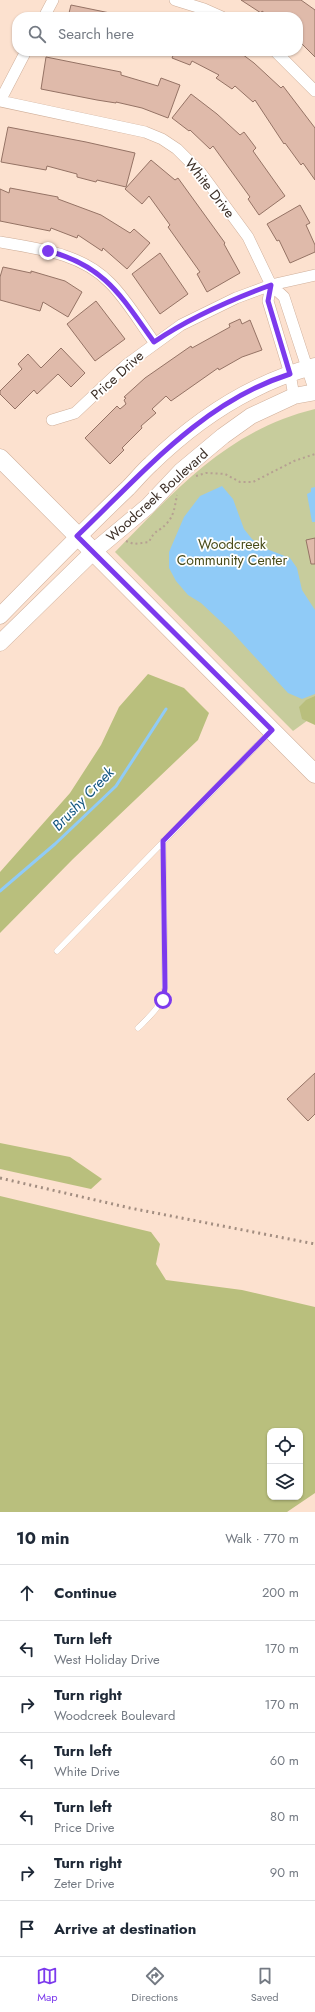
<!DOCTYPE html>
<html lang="en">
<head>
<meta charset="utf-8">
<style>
	:root { --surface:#fff; --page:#f2f2f3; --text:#1f2937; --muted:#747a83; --line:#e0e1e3; --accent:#7c3aed }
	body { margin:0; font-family:Jost,sans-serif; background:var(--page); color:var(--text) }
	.controls { position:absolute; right:12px; bottom:12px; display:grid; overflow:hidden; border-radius:8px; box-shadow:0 1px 3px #0004 }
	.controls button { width:36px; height:36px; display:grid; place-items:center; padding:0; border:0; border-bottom:1px solid var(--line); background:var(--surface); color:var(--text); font:20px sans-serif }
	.stop { position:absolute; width:12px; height:12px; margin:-9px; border:3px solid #7c3aed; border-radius:50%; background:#fff }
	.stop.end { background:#7c3aed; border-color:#fff; box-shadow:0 1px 4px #0008 }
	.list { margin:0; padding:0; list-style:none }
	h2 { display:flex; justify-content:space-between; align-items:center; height:52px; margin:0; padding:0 16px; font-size:17px }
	h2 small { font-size:13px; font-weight:400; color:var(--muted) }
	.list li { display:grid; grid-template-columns:26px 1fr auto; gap:12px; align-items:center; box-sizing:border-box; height:56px; padding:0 16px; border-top:1px solid var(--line) }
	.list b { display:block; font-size:15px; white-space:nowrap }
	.list p { margin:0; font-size:13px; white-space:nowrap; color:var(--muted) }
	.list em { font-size:13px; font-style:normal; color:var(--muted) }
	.icon { flex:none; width:22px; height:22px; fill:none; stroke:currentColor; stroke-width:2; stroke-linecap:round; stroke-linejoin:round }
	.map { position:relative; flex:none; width:315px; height:1512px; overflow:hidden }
	.search { position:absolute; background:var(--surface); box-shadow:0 1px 3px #0004; left:12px; right:12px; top:12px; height:44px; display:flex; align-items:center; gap:10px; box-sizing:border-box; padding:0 14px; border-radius:16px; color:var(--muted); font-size:15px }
	.sheet { height:444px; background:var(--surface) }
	nav { display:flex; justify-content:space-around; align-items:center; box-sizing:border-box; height:56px; border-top:1px solid var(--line); background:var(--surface); font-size:11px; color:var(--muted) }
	nav a { display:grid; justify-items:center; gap:2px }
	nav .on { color:var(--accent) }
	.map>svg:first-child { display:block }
	.green { fill:#c7cc9c }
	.forest { fill:#b9bf7d; fill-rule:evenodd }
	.water { fill:#90cbf7 }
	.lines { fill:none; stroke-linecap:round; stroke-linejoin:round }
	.stream { stroke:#90cbf7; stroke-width:3 }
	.building { fill:#dfbaaa; stroke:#957365 }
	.lane-casing { stroke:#cfaf9a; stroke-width:6 }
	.street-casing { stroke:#cfaf9a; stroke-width:12 }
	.secondary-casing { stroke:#cfaf9a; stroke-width:17 }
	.primary-casing { stroke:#cfaf9a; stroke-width:19 }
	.path { stroke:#b6a092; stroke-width:2; stroke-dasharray:2 3; stroke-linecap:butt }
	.lane { stroke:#fff; stroke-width:5.5 }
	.street { stroke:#fff; stroke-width:11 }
	.secondary { stroke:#fff; stroke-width:16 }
	.primary { stroke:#fff; stroke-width:18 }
	.rail { stroke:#a28d80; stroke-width:3; stroke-dasharray:2 4; stroke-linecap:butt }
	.route { stroke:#7c3aed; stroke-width:5 }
	.labels { text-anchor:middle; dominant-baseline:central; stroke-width:3.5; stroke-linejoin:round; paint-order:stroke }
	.street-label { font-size:14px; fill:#3c2f27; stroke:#fff }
	.park-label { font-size:14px; fill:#494c1a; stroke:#fff }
	.water-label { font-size:15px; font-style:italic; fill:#145781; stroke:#fff }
</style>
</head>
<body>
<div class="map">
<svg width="315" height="1512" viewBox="0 0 315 1512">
	<rect width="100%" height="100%" fill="#fce1cf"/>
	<path class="green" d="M315,409V715L293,731L115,552C176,490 226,431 315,409Z"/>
	<path class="forest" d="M148,674L184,688L209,713L198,740L73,859L0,933V872L70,793L101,745L119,707Z
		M315,696V725L302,719L299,707L306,700Z
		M0,1143L70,1157L102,1179L91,1189L0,1169Z
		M0,1196L151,1232L160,1244L156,1264L166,1280L242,1290L315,1307V1493L287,1512H0ZM270,1431H300V1497H270Z"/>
	<path class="water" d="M222,486L233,499L244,529L252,539L264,548L290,558L297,568L302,590L315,610V694L302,699L288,693L232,632L201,603L188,595L176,581L169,568V552L184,517L200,496Z
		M315,487V522H312L307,494L311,492V488Z"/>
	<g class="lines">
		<path class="stream" d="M0,891L55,844L116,786L166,709"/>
	</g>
	<path class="building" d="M241,0H301L315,10V57L298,40V17H270L262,11L261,13Z
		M71,5L110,13V17H68Z
		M175,51H238L254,63L281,88L283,86L315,128V180L303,163L301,165L285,143L284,144L255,100L253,102L235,86L232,89L216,78L219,75L192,61L190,65L172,58Z
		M46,57L121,72V75L158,86L161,78L180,85L168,118L142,108L116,102V103L97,100L41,89Z
		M191,94L217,114L240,135L244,132L256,148L253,151L285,196L259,215L248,199L250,197L213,146L210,149L190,130L189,131L172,118Z
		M8,127L86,142L135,153L126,187L97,180L96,182L77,177V174L47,166L46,170L1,162Z
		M151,160L175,180L178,178L225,243L224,244L240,273L207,292L197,274L200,272L168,227L170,225L149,196L142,204L125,189Z
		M10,188L58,197V199L101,215L130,233L134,229L150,243L127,269L103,248L102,251L78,235L77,238L51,228L50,231L0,221V189L9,193Z
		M300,205L310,223L306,225L315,245V252L290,263L279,240L277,241L267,224Z
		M160,253L188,294L160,314L132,274Z
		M3,267L31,273V271L65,281L82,292L68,317L43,302L40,311L0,300V277Z
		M96,301L125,339L95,361L67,324Z
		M240,319L242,324L250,320L262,350L242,357L219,370L218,368L171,401L166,396L152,409L156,413L141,426L142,428L122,448L124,450L110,464L85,438L117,406L120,409L126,404L124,400L126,398L124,397L145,378L191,346L192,348L230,327L229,324Z
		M61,348L85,373L71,387L58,374L37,394L34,390L15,409L0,394V391L22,369L18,364L28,354L41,368Z
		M315,538V564H311L306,540Z
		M315,1073V1114L308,1121L287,1099Z"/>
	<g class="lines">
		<defs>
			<path id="lane" d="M57,951L270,732
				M138,1028C151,1015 162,1006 165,988L163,841"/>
			<path id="street" d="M175,0L204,9L222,17
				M44,17L53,0
				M275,51L315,91
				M0,101L145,132L162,139L177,149L201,173L248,237L271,285L284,297L315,392
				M0,101L26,51
				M0,242C39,249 81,253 110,283C127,300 140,323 154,342
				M271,285L268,301L290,374L294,396
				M52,420L75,413L126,365L181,325L236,298L271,285L315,275"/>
			<path id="secondary" d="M0,616C42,573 84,530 128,488C136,480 143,471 151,464C198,418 252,383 315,366
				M0,643L93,552L148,506L181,471L223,436L251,416L294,396L315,392"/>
			<path id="primary" d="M0,458L315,774"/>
		</defs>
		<use href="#lane" class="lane-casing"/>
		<use href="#street" class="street-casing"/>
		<use href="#secondary" class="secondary-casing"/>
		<use href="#primary" class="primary-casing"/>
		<path class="path" d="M196,476L206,473L225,474L240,482H253L294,461L315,454
			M126,541L134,544L149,542C155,529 158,533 166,524C174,517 175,505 177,495"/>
		<use href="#lane" class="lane"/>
		<use href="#street" class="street"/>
		<use href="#secondary" class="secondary"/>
		<use href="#primary" class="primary"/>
		<path class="rail" d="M0,1178L130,1208L315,1244"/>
	</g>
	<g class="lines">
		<path class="route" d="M48,251C106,266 122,298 154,342C191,317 230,300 271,285L268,301L290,374C202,402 142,474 77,536L272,730L163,841L165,988L163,1000"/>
	</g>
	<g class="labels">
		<g class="street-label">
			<text transform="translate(210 188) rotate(52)">White Drive</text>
			<text transform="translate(117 375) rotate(-42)">Price Drive</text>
			<text transform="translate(157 495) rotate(-42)">Woodcreek Boulevard</text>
		</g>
		<g class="park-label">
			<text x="232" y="544">Woodcreek<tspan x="232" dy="16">Community Center</tspan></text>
		</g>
		<g class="water-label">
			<text transform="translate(83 799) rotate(-46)">Brushy Creek</text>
		</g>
	</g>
</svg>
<div class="controls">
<button><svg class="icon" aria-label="locate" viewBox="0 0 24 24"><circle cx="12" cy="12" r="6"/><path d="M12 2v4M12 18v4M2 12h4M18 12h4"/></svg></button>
<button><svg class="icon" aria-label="layers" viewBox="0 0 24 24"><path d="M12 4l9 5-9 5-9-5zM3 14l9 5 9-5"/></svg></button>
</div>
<div class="stop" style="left:163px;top:1000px"></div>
<div class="stop end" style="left:48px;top:251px"></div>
<div class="search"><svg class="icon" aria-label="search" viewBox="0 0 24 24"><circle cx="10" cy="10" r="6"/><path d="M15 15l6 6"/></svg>Search here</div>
</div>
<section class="sheet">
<h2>10 min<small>Walk · 770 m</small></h2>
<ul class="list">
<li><svg class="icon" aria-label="ahead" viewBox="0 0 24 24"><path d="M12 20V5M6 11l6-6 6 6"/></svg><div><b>Continue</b></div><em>200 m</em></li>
<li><svg class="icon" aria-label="left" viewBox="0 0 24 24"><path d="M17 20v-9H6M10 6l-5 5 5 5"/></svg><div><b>Turn left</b><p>West Holiday Drive</p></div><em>170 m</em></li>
<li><svg class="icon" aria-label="right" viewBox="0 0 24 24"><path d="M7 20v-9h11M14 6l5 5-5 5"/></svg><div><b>Turn right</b><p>Woodcreek Boulevard</p></div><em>170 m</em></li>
<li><svg class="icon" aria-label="left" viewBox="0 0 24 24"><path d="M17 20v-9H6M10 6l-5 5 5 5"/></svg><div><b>Turn left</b><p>White Drive</p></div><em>60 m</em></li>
<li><svg class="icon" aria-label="left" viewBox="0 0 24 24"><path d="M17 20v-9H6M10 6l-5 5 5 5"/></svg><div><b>Turn left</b><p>Price Drive</p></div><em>80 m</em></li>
<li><svg class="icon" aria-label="right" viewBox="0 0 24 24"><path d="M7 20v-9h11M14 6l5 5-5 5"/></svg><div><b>Turn right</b><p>Zeter Drive</p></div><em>90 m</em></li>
<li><svg class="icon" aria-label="arrive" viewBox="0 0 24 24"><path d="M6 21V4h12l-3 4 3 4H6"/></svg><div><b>Arrive at destination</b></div></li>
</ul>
</section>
<nav>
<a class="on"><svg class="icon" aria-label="map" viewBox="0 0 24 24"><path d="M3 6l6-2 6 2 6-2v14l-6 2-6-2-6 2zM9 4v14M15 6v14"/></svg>Map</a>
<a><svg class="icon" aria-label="directions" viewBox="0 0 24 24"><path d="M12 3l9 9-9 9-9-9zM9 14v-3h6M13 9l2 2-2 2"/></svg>Directions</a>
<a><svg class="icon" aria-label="saved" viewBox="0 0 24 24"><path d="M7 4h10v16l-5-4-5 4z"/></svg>Saved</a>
</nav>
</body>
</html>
